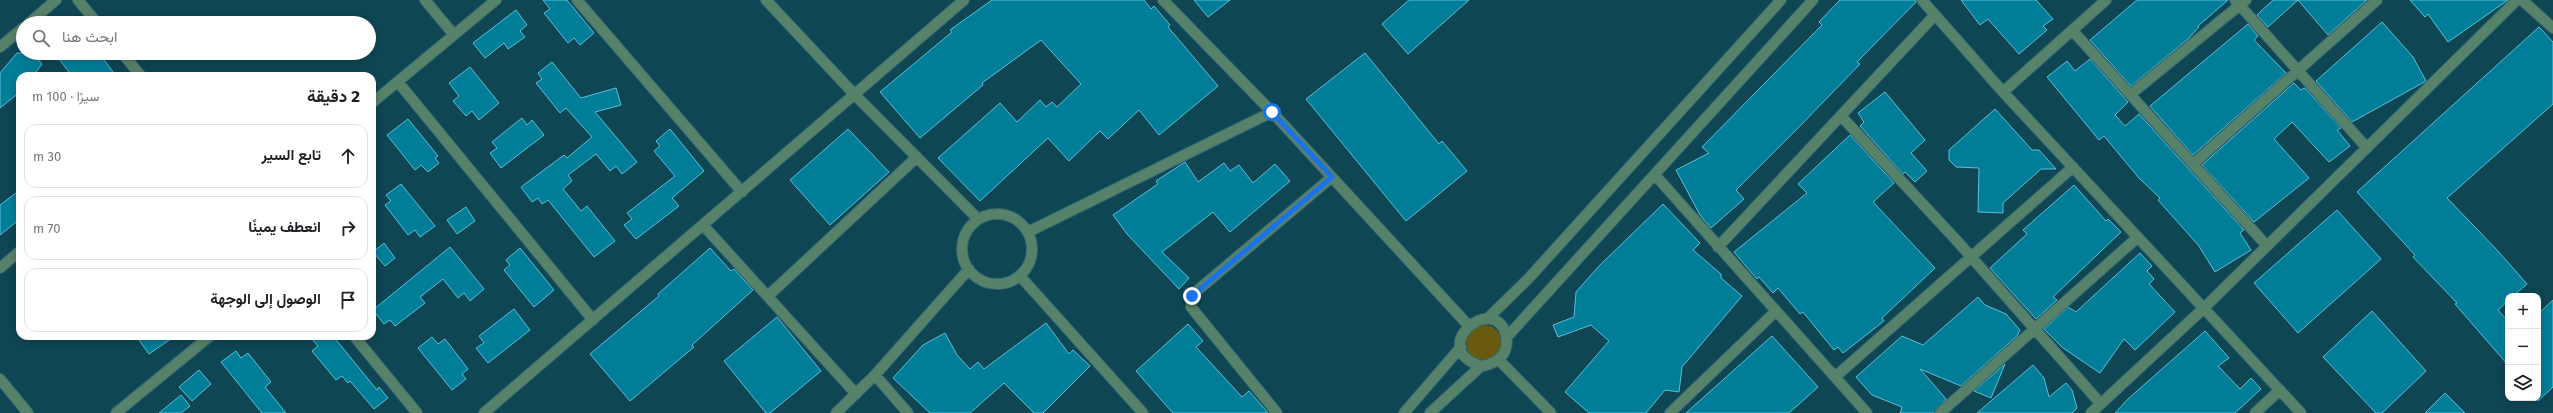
<!DOCTYPE html>
<html lang="ar">
<head>
<meta charset="utf-8">
<style>
	:root { --surface:#fff; --page:#f6f6f6; --text:#202124; --muted:#757577; --line:#e0e0e0 }
	body { margin:0; font-family:"Fira Sans",Vazirmatn,sans-serif; background:var(--page); color:var(--text); direction:rtl }
	.controls { position:absolute; right:12px; bottom:12px; display:grid; overflow:hidden; border-radius:8px; box-shadow:0 2px 10px #0003 }
	.controls button { width:36px; height:36px; display:grid; place-items:center; padding:0; border:0; border-bottom:1px solid var(--line); background:var(--surface); color:var(--text); font:20px sans-serif }
	.stop { position:absolute; width:12px; height:12px; margin:-9px; border:3px solid #1a73e8; border-radius:50%; background:#fff }
	.stop.end { background:#1a73e8; border-color:#fff; box-shadow:0 1px 4px #0008 }
	.list { margin:0; padding:0; list-style:none }
	h2 { display:flex; justify-content:space-between; align-items:center; height:52px; margin:0; padding:0 16px; font-size:17px }
	h2 small { font-size:13px; font-weight:400; color:var(--muted) }
	.list li { display:grid; grid-template-columns:26px 1fr auto; gap:12px; align-items:center; box-sizing:border-box; height:64px; margin:0 8px 8px; padding:0 8px; border:1px solid var(--line); border-radius:12px }
	.list b { display:block; font-size:15px; white-space:nowrap }
	.list em { font-size:13px; font-style:normal; color:var(--muted) }
	.icon { flex:none; width:22px; height:22px; fill:none; stroke:currentColor; stroke-width:2; stroke-linecap:round; stroke-linejoin:round }
	.map { position:relative; flex:none; width:2553px; height:413px; overflow:hidden; direction:ltr }
	.search { position:absolute; background:var(--surface); box-shadow:0 2px 10px #0003; left:16px; top:16px; width:360px; height:44px; display:flex; align-items:center; gap:10px; box-sizing:border-box; padding:0 14px; border-radius:22px; color:var(--muted); font-size:15px }
	.panel { position:absolute; background:var(--surface); box-shadow:0 2px 10px #0003; left:16px; top:72px; width:360px; height:268px; border-radius:12px; direction:rtl }
	.map>svg:first-child { display:block }
	.green { fill:#685b10 }
	.building { fill:#007e98; stroke:#5dbeda }
	.lines { fill:none; stroke-linecap:round; stroke-linejoin:round }
	.minor-casing { stroke:#336572; stroke-width:12 }
	.minor { stroke:#57826a; stroke-width:10 }
	.route { stroke:#1a73e8; stroke-width:5 }
</style>
</head>
<body>
<div class="map">
<svg width="2553" height="413" viewBox="0 0 2553 413">
	<rect width="100%" height="100%" fill="#0f4654"/>
	<path class="green" d="M1466 343a18 18 0 1 1 36 0a18 18 0 1 1-36 0Z"/>
	<path class="building" d="M543,0H567L594,33L580,45L574,38L568,43L544,13L550,9Z
		M992,0H1144L1151,9L1154,6L1170,25L1168,27L1218,86L1159,135L1139,110L1108,139L1100,131L1069,161L1048,138L980,201L938,158L1000,103L1017,122L1040,100L1046,107L1052,102L1057,107L1081,84L1041,40L982,83L983,85L920,138L880,92L952,32L950,30Z
		M1194,0H1230L1208,17Z
		M1409,0H1469L1408,54L1382,24Z
		M1840,0H1916V2L1857,62L1860,64L1799,127L1736,190L1744,199L1711,228L1700,215L1676,170L1709,153L1702,147L1822,25L1819,22Z
		M1961,0H2036L2053,19L2043,26L2047,30L2019,54L1988,19L1980,25Z
		M2137,0H2228L2198,26L2199,27L2188,39L2131,86L2090,40Z
		M2273,0H2298L2268,27L2257,15Z
		M2298,0H2367L2328,35Z
		M2410,0H2508L2448,42L2428,14L2425,17Z
		M516,10L527,25L520,31L525,37L508,49L504,43L485,58L473,43Z
		M2382,22L2413,57L2426,81L2352,122L2316,81Z
		M2248,24L2258,36L2254,40L2286,73L2193,155L2150,106Z
		M2539,27L2553,42V104L2447,198L2497,250L2527,284L2513,296H2508V301L2498,310L2508,321V365L2455,304L2457,303L2413,257L2415,255L2357,192Z
		M17,53H33L42,64L33,76H20V92L0,108V73Z
		M67,53H99L116,76H72L59,59Z
		M1365,53L1439,144L1442,141L1467,171L1406,221L1306,99Z
		M2090,59L2128,102L2115,115L2125,126L2139,114L2244,230L2240,233L2251,250L2215,272L2199,246L2158,200L2160,198L2139,178L2104,136L2099,140L2047,77L2067,61L2075,71Z
		M552,62L581,98L616,88L621,105L595,112L637,162L622,174L616,166L610,171L596,154L568,175L572,181L563,189L581,211L587,206L615,241L594,257L548,200L542,204L538,198L532,202L521,187L564,155L567,158L592,137L566,108L560,113L536,83L542,79L538,73Z
		M470,67L499,103L479,120L472,111L466,116L453,101L459,96L449,83Z
		M2294,83L2301,90L2304,88L2306,89L2341,128L2337,130L2350,146L2329,162L2292,122L2274,139L2309,178L2254,222L2202,165Z
		M1885,92L1925,140L1911,153L1927,171L1915,182L1905,172L1903,174L1860,126L1864,122L1858,113Z
		M1995,109L2032,150H2039L2056,169H2041L2003,203V213L1978,212L1979,168L1956,167L1949,160V150Z
		M522,118L527,125L532,120L544,135L501,168L490,153L497,148L492,142Z
		M408,119L438,156L435,158L439,163L428,172L421,165L415,170L387,135Z
		M670,129L704,171L672,198L679,206L636,239L624,225L632,219L627,213L675,176L654,151L660,146L656,141Z
		M848,129L889,172L830,225L790,180Z
		M1850,135L1894,183L1873,202L1935,268L1882,318L1884,321L1843,353L1838,347L1834,350L1803,312L1800,314L1778,288L1773,293L1759,277L1757,279L1734,252L1807,193L1798,184Z
		M1185,162L1198,182L1224,163L1230,171L1239,165L1253,183L1275,164L1290,181L1230,232L1213,212L1162,252L1189,278L1179,289L1127,234L1113,215L1158,184L1156,181Z
		M401,184L435,226L420,237L415,230L408,235L385,205L391,201L386,195Z
		M2074,185L2106,221L2108,219L2121,232L2053,297L2057,300L2036,319L1990,268L2027,234L2023,230Z
		M20,190V219L0,235V205Z
		M1663,204L1700,243L1693,250L1721,274V278L1742,296L1682,367L1679,392L1665,390L1646,413H1589L1565,392L1609,341L1591,325L1558,337L1553,325L1574,317L1576,292L1599,266Z
		M466,207L475,221L457,234L447,220Z
		M2337,210L2381,259L2298,333L2254,283Z
		M384,243L395,258L385,266L373,252Z
		M450,247L484,289L470,301L464,293L458,298L443,279L420,297L425,303L395,326L390,320L384,324L373,310Z
		M520,248L554,290L534,307L504,270L510,265L506,260Z
		M710,248L731,271L734,269L753,290L692,345L694,347L630,401L590,354L659,296L658,294Z
		M2140,253L2152,266L2147,271L2154,279L2149,284L2175,312L2135,350L2124,339L2100,373L2063,348L2044,329L2068,307L2076,312Z
		M1978,297L1985,305L2006,314L2020,330L2017,336L1961,386L1920,369L1946,399L1934,413H1900L1902,407L1872,395L1856,377L1902,336L1923,345Z
		M2553,300V387L2538,401V314Z
		M514,309L530,330L488,363L476,348L484,343L479,336Z
		M2372,311L2426,371L2382,413H2376L2323,357Z
		M777,317L821,371L770,413H766L724,361Z
		M1046,323L1069,354L1073,350L1090,366L1043,413H1034L1004,383L970,413H930L893,378L923,345L945,333L957,355L970,369L978,362L984,369Z
		M1188,324L1203,341L1196,347L1242,397L1249,391L1268,413H1173L1163,402L1136,371Z
		M2205,331L2229,358L2218,366L2240,389L2251,378L2261,389L2235,413H2115L2128,399Z
		M136,336H175L149,354Z
		M309,336H333L377,390L379,387L388,398L374,409L350,381L348,383L342,376L336,380L312,351L318,346Z
		M1772,336L1818,387L1789,413H1686Z
		M432,337L438,344L445,339L468,369L462,374L466,379L452,390L418,348Z
		M236,351L241,358L248,353L271,382L265,387L286,413H262L221,362Z
		M2005,364L1991,398L1974,391Z
		M2033,365L2044,378L2049,397L2066,383L2072,390L2077,408L2072,413H1977Z
		M199,370L211,384L192,401L179,387Z
		M2445,393L2465,413H2425Z
		M181,395L190,406L181,413H159Z"/>
	<g class="lines">
		<defs>
			<path id="minor" d="M78,0L97,23
				M425,0L454,35
				M577,0L742,192
				M766,0L855,95L978,219
				M1163,0L1272,112L1468,325
				M1922,0L2003,92L2301,413
				M2235,0L2367,148
				M2522,0L2553,28
				M29,23L56,0
				M2072,30L2267,246
				M0,47L23,28
				M122,53L141,76
				M398,82L593,320
				M2003,92L2106,0
				M2131,94L2246,0
				M372,103L496,0
				M1841,116L1958,242L2101,404
				M2193,164L2377,0
				M1655,175L1867,413
				M962 249a35 35 0 1 1 70 0a35 35 0 1 1-70 0Z
				M703,225L856,394
				M1028,232L1272,112
				M1718,247L1935,15
				M0,268L20,251
				M1020,276L1143,413
				M768,296L917,157
				M1487,319L1528,279L1781,0
				M354,336L417,413
				M1506,338L1813,0
				M1499,360L1551,413
				M875,375L908,413
				M1835,377L2073,167
				M0,379L28,413
				M116,413L210,336
				M484,413L964,0
				M836,413L875,375L969,269
				M1277,413L1191,307L1192,295L1332,177
				M1404,413L1461,347
				M1430,413L1481,366C1497,364 1510,354 1506,335C1494,291 1426,348 1481,366
				M1670,413L1776,311
				M1940,413L2138,237
				M2091,413L2204,308L2517,0
				M2255,413L2280,390"/>
		</defs>
		<use href="#minor" class="minor-casing"/>
		<use href="#minor" class="minor"/>
	</g>
	<g class="lines">
		<path class="route" d="M1192,296L1332,177L1272,112"/>
	</g>
</svg>
<div class="controls">
<button>+</button>
<button>−</button>
<button><svg class="icon" aria-label="layers" viewBox="0 0 24 24"><path d="M12 4l9 5-9 5-9-5zM3 14l9 5 9-5"/></svg></button>
</div>
<div class="stop" style="left:1272px;top:112px"></div>
<div class="stop end" style="left:1192px;top:296px"></div>
<div class="search"><svg class="icon" aria-label="search" viewBox="0 0 24 24"><circle cx="10" cy="10" r="6"/><path d="M15 15l6 6"/></svg>ابحث هنا</div>
<section class="panel">
<h2>2 دقيقة<small>سيرًا · 100 m</small></h2>
<ul class="list">
<li><svg class="icon" aria-label="ahead" viewBox="0 0 24 24"><path d="M12 20V5M6 11l6-6 6 6"/></svg><div><b>تابع السير</b></div><em>30 m</em></li>
<li><svg class="icon" aria-label="right" viewBox="0 0 24 24"><path d="M7 20v-9h11M14 6l5 5-5 5"/></svg><div><b>انعطف يمينًا</b></div><em>70 m</em></li>
<li><svg class="icon" aria-label="arrive" viewBox="0 0 24 24"><path d="M6 21V4h12l-3 4 3 4H6"/></svg><div><b>الوصول إلى الوجهة</b></div></li>
</ul>
</section>
</div>
</body>
</html>
